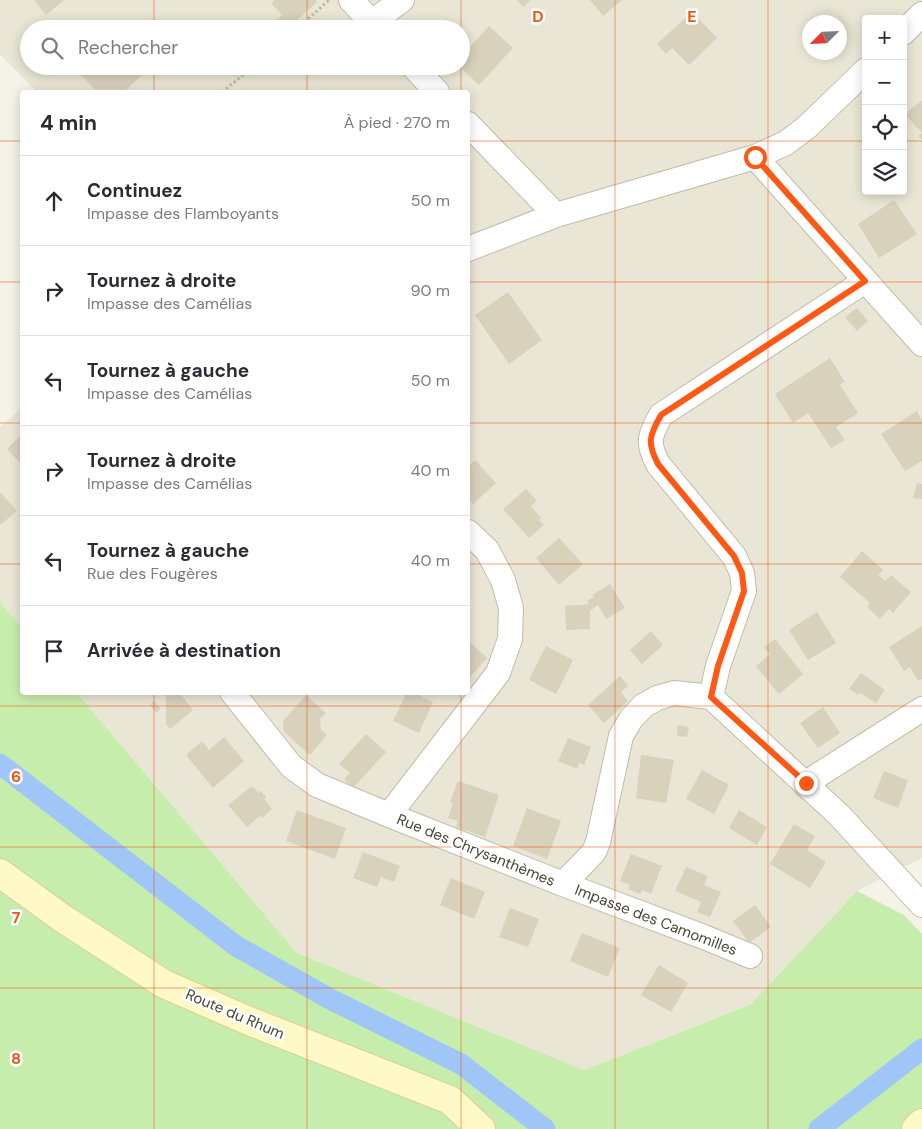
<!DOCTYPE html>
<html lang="fr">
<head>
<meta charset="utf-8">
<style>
	:root { --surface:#fff; --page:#f7f7f7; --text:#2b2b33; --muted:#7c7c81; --line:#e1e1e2 }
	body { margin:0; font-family:"DM Sans",sans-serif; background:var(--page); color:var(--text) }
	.controls { position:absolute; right:15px; top:15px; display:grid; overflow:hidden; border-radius:5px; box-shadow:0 2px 12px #0003 }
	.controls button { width:45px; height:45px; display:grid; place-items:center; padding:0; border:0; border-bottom:1px solid var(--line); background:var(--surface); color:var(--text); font:25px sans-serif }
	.compass { position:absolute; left:802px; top:15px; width:45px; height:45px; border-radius:50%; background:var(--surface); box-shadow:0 2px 12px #0003; rotate:246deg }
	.stop { position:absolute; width:15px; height:15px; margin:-11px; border:4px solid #ff5814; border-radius:50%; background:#fff }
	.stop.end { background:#ff5814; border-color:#fff; box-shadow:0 1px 5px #0008 }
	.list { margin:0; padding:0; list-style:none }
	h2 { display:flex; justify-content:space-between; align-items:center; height:65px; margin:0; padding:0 20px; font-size:21px }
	h2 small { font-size:16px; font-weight:400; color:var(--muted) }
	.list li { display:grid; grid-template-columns:32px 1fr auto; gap:15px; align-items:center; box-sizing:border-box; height:90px; padding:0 20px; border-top:1px solid var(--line) }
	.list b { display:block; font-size:19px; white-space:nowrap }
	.list p { margin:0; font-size:16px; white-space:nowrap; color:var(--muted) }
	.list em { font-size:16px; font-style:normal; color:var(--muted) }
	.icon { flex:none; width:28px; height:28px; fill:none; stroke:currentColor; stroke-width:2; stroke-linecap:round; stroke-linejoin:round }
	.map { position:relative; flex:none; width:922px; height:1129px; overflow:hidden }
	.search { position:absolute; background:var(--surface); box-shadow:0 2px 12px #0003; left:20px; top:20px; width:450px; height:55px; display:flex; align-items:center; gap:12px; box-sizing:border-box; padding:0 18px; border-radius:28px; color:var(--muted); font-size:19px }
	.panel { position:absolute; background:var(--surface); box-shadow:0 2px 12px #0003; left:20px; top:90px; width:450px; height:605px; border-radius:5px }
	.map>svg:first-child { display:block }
	.residential { fill:#e9e6d5; fill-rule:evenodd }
	.green { fill:#c7edad }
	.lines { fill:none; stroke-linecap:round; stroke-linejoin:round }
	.canal { stroke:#9fc6f7; stroke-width:21 }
	.building { fill:#d8d1bc }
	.street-casing { stroke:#c1bca9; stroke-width:26 }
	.secondary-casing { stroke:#d9d093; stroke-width:30 }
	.path { stroke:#c4bb99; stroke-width:3; stroke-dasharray:2.5 2.5; stroke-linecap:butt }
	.street { stroke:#fff; stroke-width:24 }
	.secondary { stroke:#fff9c7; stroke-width:28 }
	.route { stroke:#ff5814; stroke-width:6 }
	.grid { fill:none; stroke:#ed5617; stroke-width:1; stroke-opacity:0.55 }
	.labels { text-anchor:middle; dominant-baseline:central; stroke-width:5; stroke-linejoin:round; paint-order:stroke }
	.street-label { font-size:15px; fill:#494435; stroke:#fff }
	.grid-label { font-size:16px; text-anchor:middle; font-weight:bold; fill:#ed5617; stroke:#fff; stroke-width:5; stroke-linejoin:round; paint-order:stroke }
</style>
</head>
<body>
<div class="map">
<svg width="922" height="1129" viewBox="0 0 922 1129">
	<rect width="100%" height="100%" fill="#f5f3e7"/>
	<path class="residential" d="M0,0H922V858L857,891L750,1005L584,1070L297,953L77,693L468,692V92H37L0,54ZM866,19H903V191H866ZM810,22H840V52H810ZM29,29H461V66H29Z
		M22,407V628L0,602V428Z"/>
	<path class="green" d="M0,602L22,628V692L77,693L297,953L584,1070L750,1005L857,891L904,915L922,934V1129H0Z"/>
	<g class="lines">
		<path class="canal" d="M0,764L236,946L330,999L461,1064L545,1129
			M819,1129L922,1049"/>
	</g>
	<path class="building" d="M34,0H64L46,15Z
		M274,0H315L317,2L287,29L278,19L282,15L271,3Z
		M517,0H531L523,7Z
		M590,0H622L603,16Z
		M692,12L717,38L689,65L672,48L666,54L657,44Z
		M489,26L513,48L479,85L459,66H461V57Z
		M73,66H142L146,71L124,92H97Z
		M922,100V140L918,136L922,133L905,114Z
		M894,200L917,234L879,258L858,224Z
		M508,292L542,340L509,364L475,315Z
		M857,308L868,321L857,331L845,317Z
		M830,358L845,382L840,385L858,413L836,427L845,440L831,448L808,413L793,423L775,394Z
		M917,411L922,420V461L905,471L881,434Z
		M22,434V465L7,449Z
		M475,460L496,483L473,504L468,498V467Z
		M917,483L922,484V499L913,498Z
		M526,489L537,501L531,506L541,518L539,520L544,525L529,538L503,509Z
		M0,492L17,511L0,525Z
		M559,538L583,564L559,585L536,558Z
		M862,551L883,570L878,575L885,581L891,575L911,592L893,613L889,609L880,619L867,607L870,603L840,577Z
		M610,584L625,608L606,619L598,605L590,611V629L566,630L565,606L589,604L587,601L594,597L592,595Z
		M817,612L836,643L808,660L789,630Z
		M922,626V679L918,681L910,667L904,671L889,647Z
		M651,631L663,645L642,664L630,650Z
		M775,639L803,674L779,694L756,666L770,654L764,647Z
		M470,642L487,658L471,676L468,673V645Z
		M546,646L573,660L556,694L529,680Z
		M861,673L885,690L876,703L860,693L858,695L849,689Z
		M620,676L628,686L621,692L628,701L604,723L588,705Z
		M166,692H179L193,710L170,729L166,724Z
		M407,692H412L433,702L419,733L393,721Z
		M306,695L326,713L320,719L321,730L327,735L310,755L284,732L283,721Z
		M154,701L161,709L156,713L150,705Z
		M823,707L840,733L818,748L800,723Z
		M678,725L689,727L687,737L677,736Z
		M366,734L386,752L353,788L344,779L350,773L339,764Z
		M224,737L244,761L213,788L186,755L202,741L209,750Z
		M568,738L591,747L584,765L579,763L577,769L558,761Z
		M641,755L674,760L666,803L636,798Z
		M702,770L729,785L714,814L686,799Z
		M884,771L908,780L898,808L873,798Z
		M458,781L499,795L485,837L456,827L458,821L448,818L453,803L450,802Z
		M252,786L259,793L261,791L266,797L264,799L272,809L262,818L261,815L247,827L228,805Z
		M527,808L561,821L547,859L513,846Z
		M297,810L346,828L335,859L286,841Z
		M739,810L767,827L757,845L729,828Z
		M794,824L815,836L807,850L826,862L810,888L770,864Z
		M363,852L400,866L394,882L381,877L377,887L353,878Z
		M631,854L662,866L651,894L642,890L640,894L628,889L630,885L620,881Z
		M686,867L708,876L704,885L721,892L710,917L697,912L701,902L675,891Z
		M451,878L485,892L474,919L440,905Z
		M755,905L771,927L749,943L733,921Z
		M510,908L539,919L528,947L499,937Z
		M582,933L620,948L608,977L570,961Z
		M659,965L688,983L671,1012L641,995Z"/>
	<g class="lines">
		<defs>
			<path id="street" d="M351,0L378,29
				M372,22L402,0
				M903,33L922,14
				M413,66L437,92
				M468,124L556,215
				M755,157L922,344
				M468,249L556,215L755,157L786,143L807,127L866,70
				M232,692L291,766L317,785L389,815L563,884L704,937L750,956
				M711,697L718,666L744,591L742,573L734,556L658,464C647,443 649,436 661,415L865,281
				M806,783L922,709
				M389,815L498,673L510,639L511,608L503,580L487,550L468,532
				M563,884L594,852L598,842L621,736L631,719L643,706L657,698L674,693L711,697L839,815L922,905"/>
			<path id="secondary" d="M0,873L62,918L164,984L249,1021L450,1100L481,1129
				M916,1129L922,1123"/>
		</defs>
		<use href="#street" class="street-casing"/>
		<use href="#secondary" class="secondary-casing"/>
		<path class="path" d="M297,29L329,0
			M222,92L254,66"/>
		<use href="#street" class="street"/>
		<use href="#secondary" class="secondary"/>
	</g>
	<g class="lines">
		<path class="route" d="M755,157L865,281L661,415C649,436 647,443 658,464L734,556L742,573L744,591L718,666L711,697L806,783"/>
	</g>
	<path class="grid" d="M154,0V29M307,0V29M461,0V29M615,0V1129M768,0V1129M154,66V92M307,66V92M461,66V92M0,141H22M468,141H866M903,141H922M0,282H22M468,282H922M0,423H22M468,423H922M0,564H22M468,564H922M154,692V1129M307,692V1129M461,692V1129M0,706H922M0,847H922M0,988H922"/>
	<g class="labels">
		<g class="street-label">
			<text transform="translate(476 850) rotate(22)">Rue des Chrysanthèmes</text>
			<text transform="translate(656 920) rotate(21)">Impasse des Camomilles</text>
			<text transform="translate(235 1014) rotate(23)">Route du Rhum</text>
		</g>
	</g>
	<g class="grid-label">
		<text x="538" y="22">D</text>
		<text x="692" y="22">E</text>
		<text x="16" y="782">6</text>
		<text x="16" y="923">7</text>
		<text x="16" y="1064">8</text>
	</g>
</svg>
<div class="controls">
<button>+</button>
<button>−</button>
<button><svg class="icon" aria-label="locate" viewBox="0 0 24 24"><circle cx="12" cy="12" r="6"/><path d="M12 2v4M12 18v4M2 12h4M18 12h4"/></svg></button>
<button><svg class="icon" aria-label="layers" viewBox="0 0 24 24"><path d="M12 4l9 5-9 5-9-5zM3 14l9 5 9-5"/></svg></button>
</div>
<svg class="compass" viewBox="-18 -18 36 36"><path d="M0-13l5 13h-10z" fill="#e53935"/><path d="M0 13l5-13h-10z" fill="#7c7c81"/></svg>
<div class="stop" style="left:755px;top:157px"></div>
<div class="stop end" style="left:806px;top:783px"></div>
<div class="search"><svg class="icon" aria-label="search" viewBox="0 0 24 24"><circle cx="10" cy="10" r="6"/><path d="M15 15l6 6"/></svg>Rechercher</div>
<section class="panel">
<h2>4 min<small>À pied · 270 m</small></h2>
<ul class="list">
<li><svg class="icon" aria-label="ahead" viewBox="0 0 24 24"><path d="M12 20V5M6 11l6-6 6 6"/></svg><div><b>Continuez</b><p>Impasse des Flamboyants</p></div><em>50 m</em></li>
<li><svg class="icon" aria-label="right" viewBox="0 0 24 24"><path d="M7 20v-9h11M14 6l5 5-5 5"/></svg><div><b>Tournez à droite</b><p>Impasse des Camélias</p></div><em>90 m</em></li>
<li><svg class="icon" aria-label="left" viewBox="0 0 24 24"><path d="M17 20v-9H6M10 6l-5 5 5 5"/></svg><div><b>Tournez à gauche</b><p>Impasse des Camélias</p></div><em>50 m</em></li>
<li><svg class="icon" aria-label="right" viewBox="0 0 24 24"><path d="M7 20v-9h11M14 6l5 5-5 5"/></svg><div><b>Tournez à droite</b><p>Impasse des Camélias</p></div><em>40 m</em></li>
<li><svg class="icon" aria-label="left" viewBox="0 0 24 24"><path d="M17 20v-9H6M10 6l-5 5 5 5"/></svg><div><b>Tournez à gauche</b><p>Rue des Fougères</p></div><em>40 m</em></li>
<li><svg class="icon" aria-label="arrive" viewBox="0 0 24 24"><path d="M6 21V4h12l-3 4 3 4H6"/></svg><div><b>Arrivée à destination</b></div></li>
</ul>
</section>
</div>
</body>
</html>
